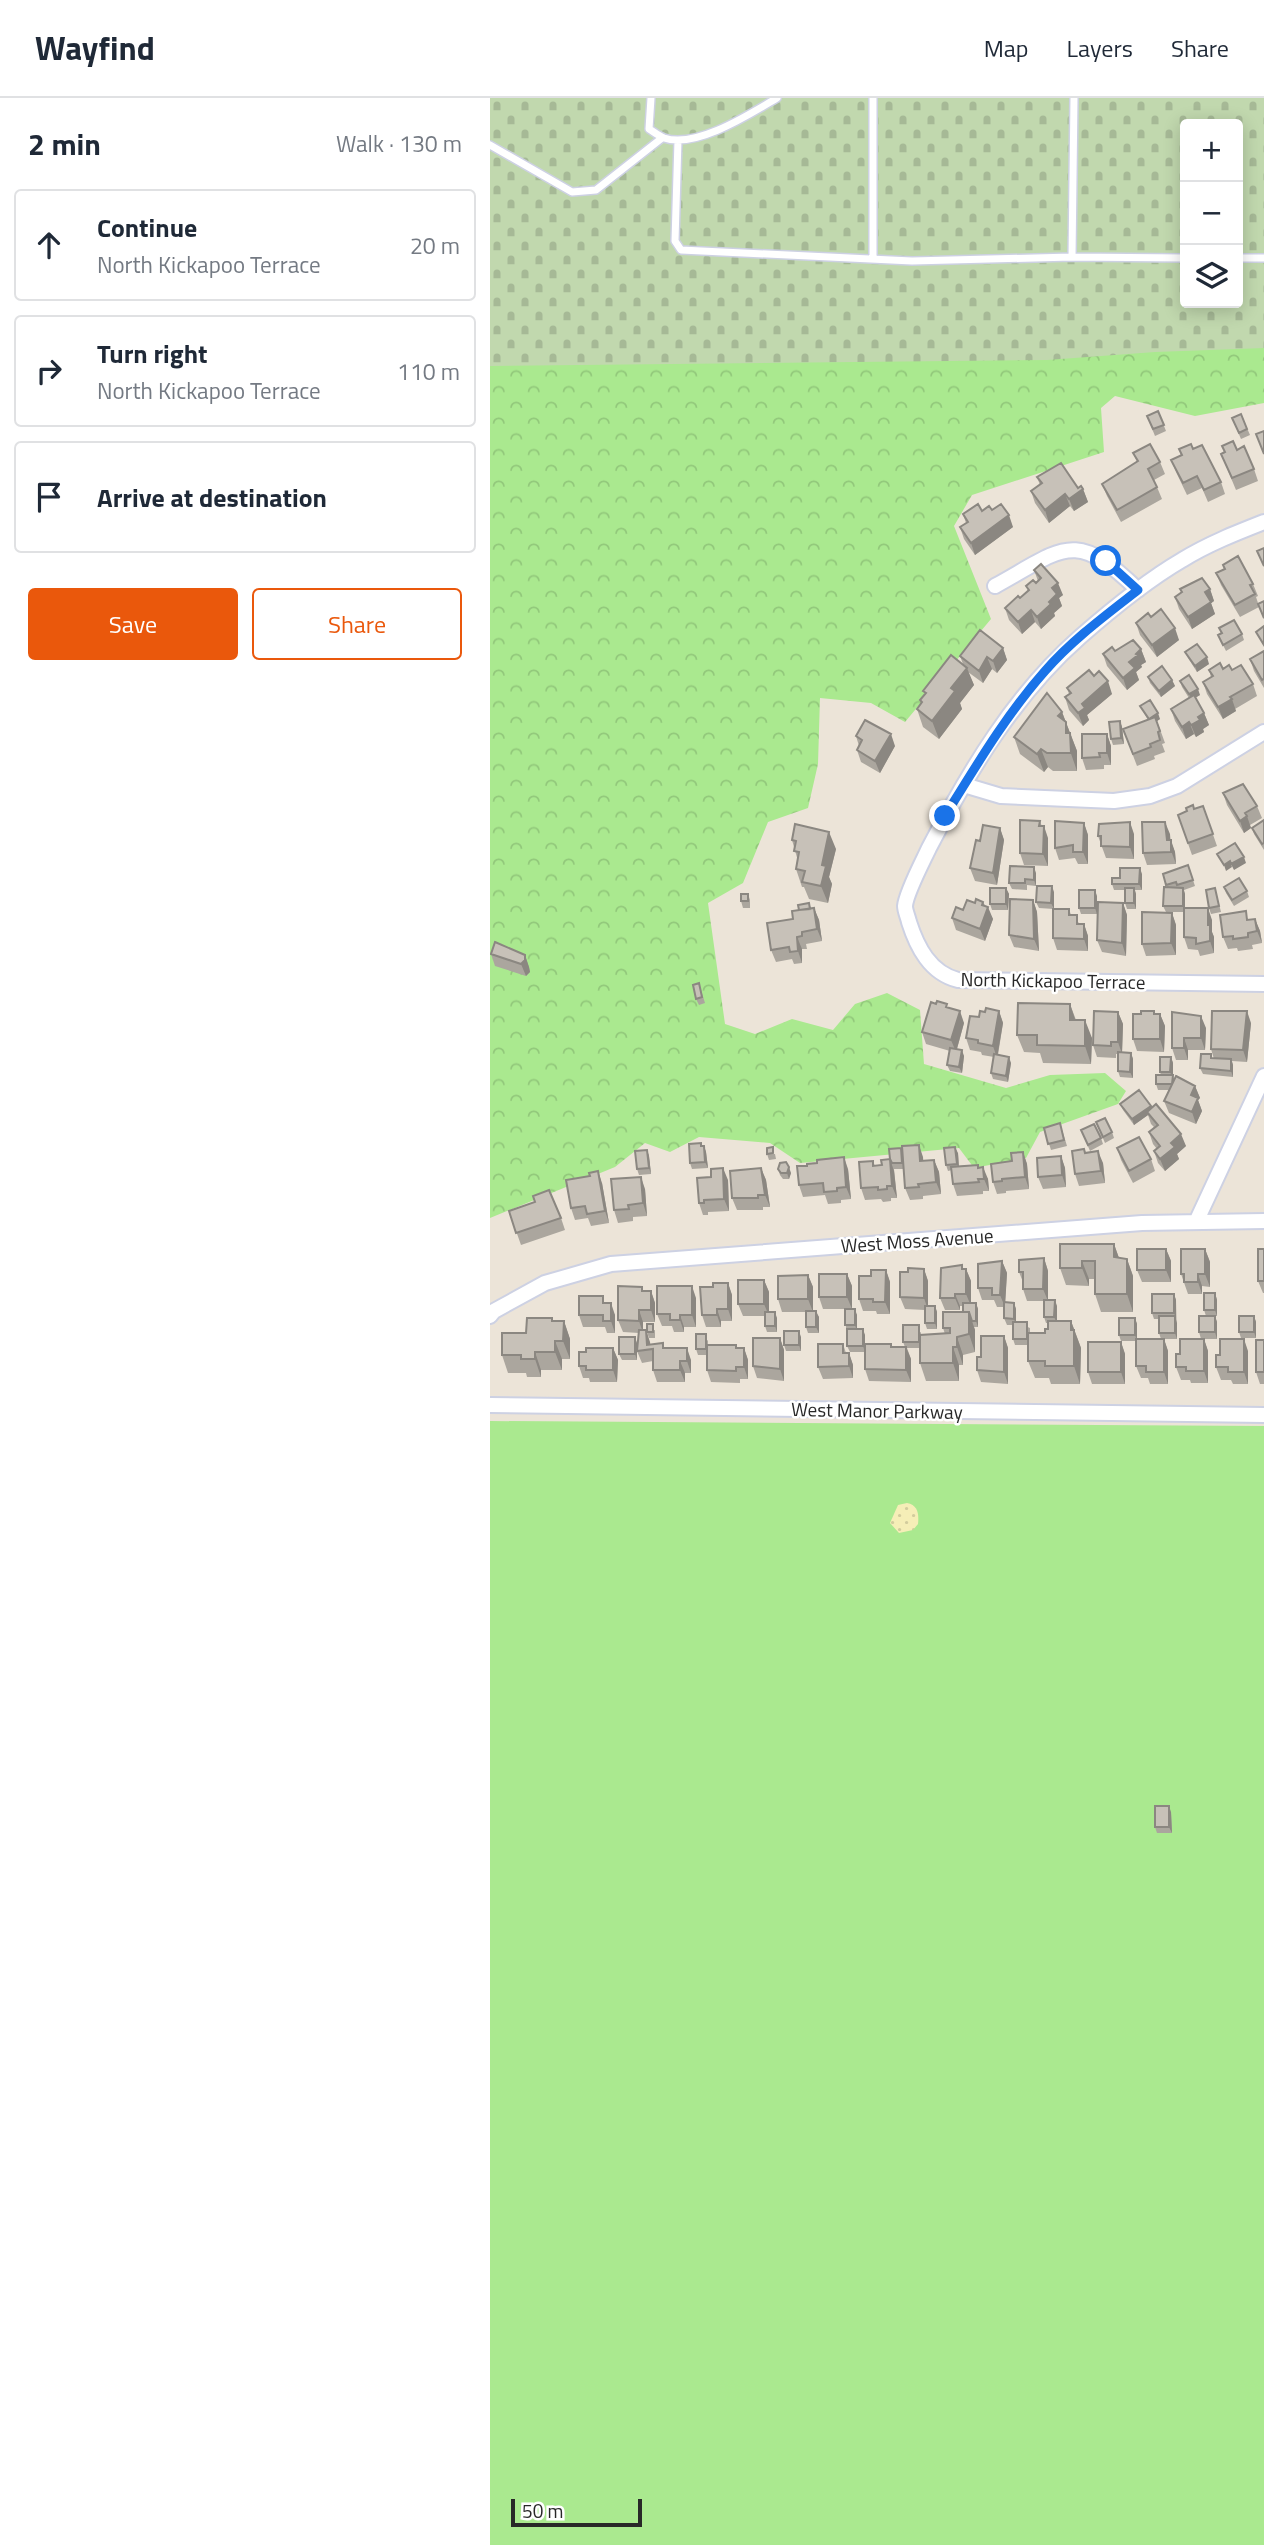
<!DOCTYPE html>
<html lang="en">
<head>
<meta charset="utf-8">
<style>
	:root { --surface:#fff; --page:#f6f6f7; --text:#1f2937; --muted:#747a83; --line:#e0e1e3; --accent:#ea580c }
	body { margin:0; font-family:"Titillium Web",sans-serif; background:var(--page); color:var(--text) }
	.controls { position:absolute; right:21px; top:21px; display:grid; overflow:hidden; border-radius:7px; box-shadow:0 4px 18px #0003 }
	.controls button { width:63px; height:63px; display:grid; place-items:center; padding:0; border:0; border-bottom:2px solid var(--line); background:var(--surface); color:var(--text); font:35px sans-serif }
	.scale { position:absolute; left:21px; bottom:18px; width:131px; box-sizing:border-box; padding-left:7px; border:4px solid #282828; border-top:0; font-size:19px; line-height:24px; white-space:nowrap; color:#282828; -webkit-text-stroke:5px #fff; paint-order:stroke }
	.stop { position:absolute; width:21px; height:21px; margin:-16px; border:5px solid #1a73e8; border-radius:50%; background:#fff }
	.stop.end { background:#1a73e8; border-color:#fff; box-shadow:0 2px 7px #0008 }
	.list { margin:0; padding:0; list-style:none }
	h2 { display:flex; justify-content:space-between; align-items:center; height:91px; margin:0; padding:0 28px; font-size:30px }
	h2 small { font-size:23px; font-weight:400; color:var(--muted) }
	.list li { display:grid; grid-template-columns:46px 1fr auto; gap:21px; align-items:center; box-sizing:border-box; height:112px; margin:0 14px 14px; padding:0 14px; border:2px solid var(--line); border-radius:7px }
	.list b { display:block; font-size:26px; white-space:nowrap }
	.list p { margin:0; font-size:23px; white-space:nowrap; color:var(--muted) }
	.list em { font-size:23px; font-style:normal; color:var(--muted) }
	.actions { display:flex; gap:14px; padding:21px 28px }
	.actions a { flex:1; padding:16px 0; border:2px solid var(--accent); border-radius:7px; text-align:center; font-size:24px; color:var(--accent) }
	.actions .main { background:var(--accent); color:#fff }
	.icon { flex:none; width:38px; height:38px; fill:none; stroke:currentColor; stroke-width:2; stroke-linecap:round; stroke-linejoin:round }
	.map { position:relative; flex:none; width:774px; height:2447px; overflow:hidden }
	header { display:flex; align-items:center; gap:42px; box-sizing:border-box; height:98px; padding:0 35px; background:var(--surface); border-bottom:2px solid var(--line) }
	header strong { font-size:33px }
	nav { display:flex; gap:38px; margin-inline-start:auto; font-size:24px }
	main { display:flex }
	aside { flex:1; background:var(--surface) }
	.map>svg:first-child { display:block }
	.grass { fill:#aae98f }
	.forest { fill:url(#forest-crowns) }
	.sand { fill:url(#sand-dots) }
	.cemetery { fill:url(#cemetery-stones); fill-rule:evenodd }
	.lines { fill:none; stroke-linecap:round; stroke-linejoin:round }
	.service-casing { stroke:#cdd1e3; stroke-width:10 }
	.minor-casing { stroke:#cdd1e3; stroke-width:18 }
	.service { stroke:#fff; stroke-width:7 }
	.minor { stroke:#fff; stroke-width:14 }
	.wall { fill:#aba69e }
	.shaded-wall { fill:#8b8781 }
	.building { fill:#c7c1b8; stroke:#8b8781; stroke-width:2 }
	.route { stroke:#1a73e8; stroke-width:9 }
	.labels { text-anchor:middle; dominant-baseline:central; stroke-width:5; stroke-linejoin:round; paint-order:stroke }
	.street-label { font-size:19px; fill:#282828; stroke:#fff }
</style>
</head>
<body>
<header>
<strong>Wayfind</strong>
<nav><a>Map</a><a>Layers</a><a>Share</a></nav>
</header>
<main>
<aside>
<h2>2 min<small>Walk · 130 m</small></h2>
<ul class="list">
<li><svg class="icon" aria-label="ahead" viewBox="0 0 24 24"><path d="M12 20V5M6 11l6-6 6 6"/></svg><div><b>Continue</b><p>North Kickapoo Terrace</p></div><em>20 m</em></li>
<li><svg class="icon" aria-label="right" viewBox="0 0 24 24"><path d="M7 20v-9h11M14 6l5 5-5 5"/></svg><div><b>Turn right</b><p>North Kickapoo Terrace</p></div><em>110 m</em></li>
<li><svg class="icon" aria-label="arrive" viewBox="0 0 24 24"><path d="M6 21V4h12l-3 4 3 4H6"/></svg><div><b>Arrive at destination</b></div></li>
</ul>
<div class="actions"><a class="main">Save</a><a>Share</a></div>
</aside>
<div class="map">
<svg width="774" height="2447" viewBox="0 0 774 2447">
	<defs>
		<pattern id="forest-crowns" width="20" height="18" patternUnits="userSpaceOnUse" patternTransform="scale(1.75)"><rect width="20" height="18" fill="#aae98f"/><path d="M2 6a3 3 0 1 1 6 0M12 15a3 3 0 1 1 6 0" fill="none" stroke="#92c87b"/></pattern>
		<pattern id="sand-dots" width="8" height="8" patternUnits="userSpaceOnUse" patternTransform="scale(1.75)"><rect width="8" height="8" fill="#f5eeb7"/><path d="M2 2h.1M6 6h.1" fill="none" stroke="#d2cc9d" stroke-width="1.8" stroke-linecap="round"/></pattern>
		<pattern id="cemetery-stones" width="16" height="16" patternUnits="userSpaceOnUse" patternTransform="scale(1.75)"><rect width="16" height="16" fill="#c1d8ae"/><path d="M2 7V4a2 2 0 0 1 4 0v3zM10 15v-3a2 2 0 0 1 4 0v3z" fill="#a6b996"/></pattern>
	</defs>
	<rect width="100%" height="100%" fill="#ece4d8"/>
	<path class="grass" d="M0,1323L774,1328V2447H0Z"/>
	<path class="forest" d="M0,72L685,223L774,222V305L705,318L625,298L611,310L614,354L482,397L464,428L501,521L415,624L381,605L330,600L328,666L318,710L278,724L253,785L218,805L235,926L265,936L302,921L343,932L365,906L397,895L430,912L434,966L516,990L560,977L615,975L636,993L628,1006L550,1034L536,1060L484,1070L469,1050L310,1065L280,1045L209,1039L180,1054L155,1045L125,1069L0,1120Z"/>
	<path class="sand" d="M417,1405C428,1407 429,1416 428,1426L423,1432L409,1435L400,1425L408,1407Z"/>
	<path class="cemetery" d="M0,0H774V250L665,254L557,262L0,268ZM695,26H748V205H695Z"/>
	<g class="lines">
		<defs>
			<path id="service" d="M161,0L159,31C164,34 169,38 174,40C206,51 260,16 287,0
				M188,42L185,143L191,152L422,163L582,159L695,160
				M0,47L82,94L106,92L172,40
				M582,159L584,0
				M748,160H774
				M383,161V0"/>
			<path id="minor" d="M774,424C746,435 718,446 692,462C656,483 622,511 590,539C525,596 479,673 439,750C433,763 416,795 415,808C415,813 418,819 419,824C427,849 440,875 468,882L774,886
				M505,488C574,450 584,430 648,492
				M474,687L511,698L624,703L660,698L687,688L774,634
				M707,1122L774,978
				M0,1218L4,1213L55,1185L121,1166L652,1125L774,1123
				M0,1307L774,1317"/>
		</defs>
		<use href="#service" class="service-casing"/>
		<use href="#minor" class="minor-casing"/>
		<use href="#service" class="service"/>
		<use href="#minor" class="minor"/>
	</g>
	<path class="wall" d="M668,313L676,333L665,338L657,318Z
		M751,316L760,337L751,341L742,320Z
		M689,351H703L731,384L735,396L718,404L712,390L697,397L686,374L681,362L691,357Z
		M747,352L764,371L768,383L746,392L731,356Z
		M643,355L670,364L675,376L664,382L672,401L631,424L617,398L612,386L647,364Z
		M547,379L593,391L598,404L584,413L580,408L559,425L545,405L541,393L550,387Z
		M502,412L523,429L485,457L474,441L470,429L476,425L473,416Z
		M733,467L763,486L768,498L766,499L768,505L774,503V521L769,509L750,519L731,487L726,475L734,471Z
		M544,472L573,497L569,500L572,508L564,515L565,518L551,531L545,524L532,536L519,522L515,510L530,500L538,493L536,488L546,485L548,483Z
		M690,491H720L724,503L721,505L725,516L702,531L689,511L685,499L691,494Z
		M661,519L689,542L667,559L650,537L646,525Z
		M729,530L752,536L754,542L736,553L728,537L731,536Z
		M513,550L517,562L507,575L502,571L493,585L478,574L484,587L470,605L472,611L449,641L433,629L427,611L431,605L430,602L435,596L433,593L473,566L470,558Z
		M651,551L656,564L651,567L652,569L646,574L649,582L637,592L617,568L613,556L625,553Z
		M774,553V590L764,573L760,561Z
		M695,554L719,566L707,574L698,560Z
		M733,571L742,572L763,586L767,598L745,611L746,613L733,621L717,596L713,584L721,579L719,572Z
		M604,578L622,596L597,617L599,622L593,628L579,612L575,599L579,596L577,590Z
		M658,579L682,582L685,588L671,599L660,585Z
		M690,583L710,597L705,600L714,615L719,627L713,631L714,634L706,639L704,636L696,641L685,623L681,611L699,600L692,589Z
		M650,608L670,621L667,623L675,645L672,646L675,654L664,658L665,661L647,668L633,631L658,622Z
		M572,614L587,653V673H563L558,669L554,674L530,656L524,639Z
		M630,623L632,629L634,646L623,647L621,641Z
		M617,636L621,648V667H614V671L596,672L592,660Z
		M366,638L405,648L390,675L371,664L367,652L369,648Z
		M733,695L767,708L772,720L760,727L761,730L754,735L737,707Z
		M713,708L727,748L702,757L688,717Z
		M774,722V752L764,736L762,730Z
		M594,725L598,737V766H588L585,760L569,762L565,750Z
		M510,730L514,742L507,787L485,783L480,770Z
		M644,736V761L616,760L608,738Z
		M680,736V742L685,754L686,766L657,767L653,755Z
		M558,740V768L534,767L530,755Z
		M302,742L346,751L339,779L342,786L338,805L319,801L314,789H312L306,771L308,763Z
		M698,767L705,788L694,792L695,796V810L722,822V834L724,839V855L710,858L708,852L698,851L694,839V814H676L673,808L677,790L673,776Z
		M546,775V788L537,787V792L522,791L519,785Z
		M652,776V792H645L646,796V811H637L635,805V792H624L622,786L630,780Z
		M734,789L757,793L759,799L744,808L736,795Z
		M516,790L519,796L518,812H502L500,806Z
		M725,790L731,814L721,816L719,810Z
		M564,794V811L549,810L546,804Z
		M258,796L260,802V810H253L251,803Z
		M607,798V816H591L589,810Z
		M543,802L547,814L549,853L524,849L519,837Z
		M493,804L503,821L495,843L466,832L462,820L485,805Z
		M319,805L321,810H324L329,822L332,843L316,846L317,851H312V865L304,866L302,861L286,864L281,852L309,812Z
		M633,805L637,817L636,858L612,854L607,842Z
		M579,811L581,817L590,826H594L598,838V853L567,852L563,840Z
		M682,815L686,827V857L656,858L652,846Z
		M765,821L770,833L772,845L762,847L763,851L748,853L747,850L738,851L733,839L759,822Z
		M1,856L35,857L39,869L40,874L36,878L5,868Z
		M211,892L215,905L209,907L206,901Z
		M580,906L586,922L602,940L601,966L553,965L550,955L534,954L527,937Z
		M458,910L474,925L467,951L474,958L472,975L460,973L457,967L460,953L436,946L432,934Z
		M509,913L513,925L508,957L521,965L518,984L503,981L501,975L504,959L492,957L491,954L480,952L476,940L489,919L495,914Z
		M628,914L633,926L632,954L641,955L643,961V980L630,979L628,973V956H626V960L607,959L603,947Z
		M682,914L716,930L715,952H698V962H686L682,950Z
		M665,916H670L675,928L674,954L647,953L643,941Z
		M761,925L757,964L742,963L743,967V979L713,976L710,970L721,956L722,961H724L721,951Z
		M681,959L683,965V977L684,981L705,988L710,1000L708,1002L712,1013L706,1026L679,1015L674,1003L679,992H668L666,986L671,977L670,974Z
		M630,1006L661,1010L696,1048L687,1056L689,1061L675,1073L668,1065L664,1053L667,1051L663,1046L659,1034L664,1029L661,1026L658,1017L644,1027L633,1012Z
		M606,1024L622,1034L624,1040L615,1045Z
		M570,1025L577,1048L561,1052L554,1030Z
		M591,1032L611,1040L613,1046L600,1053Z
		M211,1045L212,1048H214L216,1054L218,1070L202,1071L200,1065Z
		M627,1050L661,1061L665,1073L643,1085L631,1062Z
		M594,1051L595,1055L613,1065L615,1085L589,1088L585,1076Z
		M157,1052L159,1058L161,1076L149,1077L147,1071Z
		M533,1054L537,1066L539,1091L516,1093V1095L507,1096L503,1084L522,1063Z
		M413,1055L433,1059V1062H444L449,1074L451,1096L433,1098V1101L420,1102L415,1090L414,1071H404L407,1100H401V1103L393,1104L391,1101L375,1102L371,1090L383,1063L385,1068L392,1067L400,1061Z
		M468,1055L469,1068L488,1067L498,1081L499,1093H493V1096L467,1098L463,1086L462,1072L458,1073L456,1067Z
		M277,1056H285L286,1061L279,1062Z
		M571,1058L575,1070L576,1089L553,1091L548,1079Z
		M271,1070L276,1082L280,1109H273V1112H247L242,1100Z
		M288,1071L301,1075L299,1081H293L290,1077Z
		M358,1071L361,1101L351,1102V1105L338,1106L335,1097L313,1099L309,1087Z
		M221,1079L238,1082L239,1113L218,1114V1117H213L209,1105Z
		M112,1085L119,1125L101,1128L98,1120L85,1122L81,1110Z
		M155,1091L157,1118L143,1119V1123L128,1125L124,1112Z
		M19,1113L71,1120L75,1132L31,1147Z
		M624,1146L629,1160L637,1161L643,1178V1214H611L605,1196V1181H599V1188L576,1187L570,1170Z
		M676,1151L681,1163V1184H652L647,1172Z
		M715,1151L720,1164V1189L712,1188V1196H698L691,1176Z
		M774,1151V1195H773L768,1183Z
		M554,1160L558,1173V1202L567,1208V1223H581L591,1250L590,1286H561L559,1280H545L538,1263V1247H525L523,1241V1227H517L514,1220V1209H507L504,1202H492L488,1190L512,1163L517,1175L515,1204L524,1205L526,1211V1224L540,1230V1235H555L558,1231V1225H556L554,1219V1203H537L533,1191V1184L529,1174Z
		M434,1171L438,1183V1208H445L447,1214V1231H437L435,1225V1212L415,1211L410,1199L418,1174Z
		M473,1171H476L481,1183V1205H486L488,1211V1229H484L485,1232V1254L473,1257V1267H469V1283H436L430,1265V1250H417L421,1261V1284L379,1283L375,1271V1254H360L357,1248L355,1211H333L329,1199L357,1176L362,1188V1211L367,1217V1231L375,1237V1246H401L402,1249H415L413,1244L431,1234V1237L455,1236L453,1230L473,1214V1208H470V1212H455L450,1200Z
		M396,1172L400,1184V1216H387L386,1213H373L369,1201L381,1178Z
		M318,1177L323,1189V1213L329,1219V1235H318L316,1229V1214H292L288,1201Z
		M274,1182L279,1194V1214L287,1220V1234H277L275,1228V1218H253L248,1206Z
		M238,1185L242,1197V1223H231V1229H216L212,1217L223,1189Z
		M154,1193H161L165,1205V1224H153V1232H156L160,1247L173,1245L174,1250L201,1262V1275H195V1284H167L163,1272V1263L152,1265L147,1253L149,1235L133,1234L128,1222Z
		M725,1195L727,1202V1218H725L727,1224V1241H711L709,1234L716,1218L714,1212Z
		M684,1196L686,1202L687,1241H674L678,1253V1286H660L658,1280H651L646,1268V1243H631L629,1237L645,1220L647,1226V1241H671L669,1235V1221H664L662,1215Z
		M206,1200V1229H194V1234H184L182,1228H172L167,1216Z
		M116,1205L125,1217V1235H117L115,1229H93L89,1217Z
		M764,1218L766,1224V1240H751L749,1234Z
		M62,1220L63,1223H74L80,1241V1261H72V1272H51V1279H37L36,1275H18L12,1257L36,1235Z
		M165,1232V1240H159L157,1234Z
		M514,1238L518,1250V1286L491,1284L487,1272L491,1259Z
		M311,1239V1253H296L294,1247Z
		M290,1240L294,1252V1283L267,1280L263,1268Z
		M714,1241L718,1253V1285H701L700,1282H691L686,1269L690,1256Z
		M218,1242V1247L254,1250L258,1262V1281H250V1285L221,1284L217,1272V1257H208L206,1251Z
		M774,1242V1286H770L766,1274Z
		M631,1244L635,1256V1286H602L598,1274Z
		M147,1245V1262H132L129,1256Z
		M353,1246L356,1255H359L363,1267V1280L333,1281L328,1269Z
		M123,1250L128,1262L127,1284H100L99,1280H93L89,1268L96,1254Z
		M758,1253V1286H743L741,1282H731L726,1269Z
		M681,1714L682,1735H667L665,1729Z"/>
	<path class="shaded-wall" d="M593,391L598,404L584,413L579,401Z
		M575,396L580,408L559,425L555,412Z
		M519,417L523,429L485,457L481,445Z
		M568,485L573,497L569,500L572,508L564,515L565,518L551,531L547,519L559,504L562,490Z
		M720,491L724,503L721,505L725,516L702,531L698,519L715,494Z
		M541,512L545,524L532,536L528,524Z
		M685,530L689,542L667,559L662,547Z
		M513,550L517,562L507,575L503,563Z
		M651,551L656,564L651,567L652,569L646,574L649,582L637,592L633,580L639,564Z
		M497,559L502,571L493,585L489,573Z
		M717,559L719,566L707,574L705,568Z
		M477,570L484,587L470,605L472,611L449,641L442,623L461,590Z
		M682,582L685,588L671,599L669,593Z
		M618,583L622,596L597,617L599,622L593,628L588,615L592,606Z
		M708,591L710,597L701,602L699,596Z
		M742,601L746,613L733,621L728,609Z
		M572,614L587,653V673L568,618Z
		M668,615L670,621L661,627L659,621Z
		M714,615L719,627L713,631L714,634L706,639L701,627L708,619Z
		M630,623L632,629L634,646L631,640Z
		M699,624L704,636L696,641L692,629Z
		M401,636L405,648L390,675L385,663Z
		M617,636L621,648V667L617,655Z
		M551,651L558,669L554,674L547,656Z
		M757,718L761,730L754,735L750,723Z
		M550,723L554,735V728L558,740V768L553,756Z
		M640,724L644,736V761L640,749Z
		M675,724L680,736L681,749V742L685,754L686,766L677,742Z
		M594,725L598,737V766L593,754Z
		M510,730L514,742L507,787L503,775Z
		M339,734L346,751L339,779L342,786L338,805L331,788L332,767Z
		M754,759L756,765L744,772L741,766Z
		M740,763L742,769L736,773L734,767Z
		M544,769L546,775V788L544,782Z
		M650,770L652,776V792L649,786Z
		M562,788L564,794V811L561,805Z
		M516,790L519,796L518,812L516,806Z
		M644,790L646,796V811L644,805Z
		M693,790L695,796V814L693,808Z
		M605,792L607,798V816L605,810Z
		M543,802L547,814L549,853L544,841Z
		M493,804L496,814L498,809L503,821L495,843L490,831Z
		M633,805L637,817L636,858L632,845Z
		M324,810L329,822L332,843L327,831Z
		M718,810L722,822V834L724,839V855L720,843L718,827Z
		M682,815L686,827V857L681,845Z
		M765,821L770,833L772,845L767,833Z
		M594,826L598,838V853L594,841Z
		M307,839L312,851V865L308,853Z
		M35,857L39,869L40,874L36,878L31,866Z
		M580,906L586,924L580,922Z
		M470,913L474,925L466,954L461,942Z
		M509,913L513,925L507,960L503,948Z
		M757,913L761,925L757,964L753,952Z
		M628,914L633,926L632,956L628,944Z
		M670,916L675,928L674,954L670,941Z
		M711,918L716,930L715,952L711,940Z
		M595,922L602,940L601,966L595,948Z
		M694,940L698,952V962L694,950Z
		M472,952L474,958L472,975L469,969Z
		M641,955L643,961V980L640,974Z
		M519,959L521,965L518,984L516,978Z
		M681,959L683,965V981L680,974Z
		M741,961L743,967V979L741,973Z
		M705,988L710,1000L708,1002L712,1013L706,1026L702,1014L701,997Z
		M661,1008L663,1014H657L658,1017L644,1027L642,1021Z
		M691,1036L696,1048L687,1056L689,1061L675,1073L670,1061L681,1045Z
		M429,1047L433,1059L434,1075L430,1063Z
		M214,1048L216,1054L218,1070L215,1064Z
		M465,1049L468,1055L469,1072L467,1066Z
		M157,1052L159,1058L161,1076L159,1070Z
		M608,1053L613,1065L615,1085L611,1073Z
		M533,1054L537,1066L539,1091L535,1079Z
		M571,1058L575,1070L576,1089L572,1077Z
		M354,1059L358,1071L361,1101L356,1089Z
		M400,1061L404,1073L407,1100L402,1088Z
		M444,1062L449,1074L451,1096L446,1084Z
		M299,1069L301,1075L299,1081L297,1075Z
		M493,1069L498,1081L499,1093L494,1081Z
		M233,1070L238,1082L239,1113L234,1101Z
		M271,1070L276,1082L280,1109L275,1097Z
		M108,1073L112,1085L119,1125L115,1113Z
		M151,1079L155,1091L157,1118L153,1105Z
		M624,1146L630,1163L624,1159Z
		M676,1151L681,1163V1184L676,1172Z
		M715,1151L720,1164V1189L715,1176Z
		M554,1160L558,1173V1203L553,1191Z
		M637,1161L643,1178V1214L637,1196Z
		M512,1163L517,1175L515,1209L510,1197Z
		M592,1163L599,1181V1188L592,1170Z
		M434,1171L438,1183V1212L434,1200Z
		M476,1171L481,1183V1208L476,1196Z
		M396,1172L400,1184V1216L395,1204Z
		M357,1176L362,1188V1211L357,1199Z
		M708,1176L712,1188V1196L708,1184Z
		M318,1177L323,1189V1214L318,1201Z
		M274,1182L279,1194V1218L274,1206Z
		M238,1185L242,1197V1223L238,1211Z
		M202,1188L206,1200V1229L202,1217Z
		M161,1193L165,1205V1224L161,1212Z
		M725,1195L727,1202V1218L725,1212Z
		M465,1196L470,1208V1212L465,1200Z
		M684,1196L686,1202V1221L684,1215Z
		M565,1202L567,1208V1225L564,1219Z
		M121,1205L125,1217V1235L121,1223Z
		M486,1205L488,1211V1229L486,1223Z
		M524,1205L526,1211V1227L524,1221Z
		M445,1208L447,1214V1231L445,1225Z
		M227,1211L231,1223V1229L227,1217Z
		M365,1211L367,1217V1233L365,1227Z
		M149,1212L153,1224V1235L149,1223Z
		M326,1213L329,1219V1235L326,1229Z
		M285,1214L287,1220V1234L285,1228Z
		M479,1214L485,1232V1254L479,1236Z
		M190,1217L194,1229V1234L190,1222Z
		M685,1218L687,1225V1241L685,1235Z
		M725,1218L727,1224V1241L725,1234Z
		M764,1218L766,1224V1240L764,1234Z
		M645,1220L647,1226V1243L645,1237Z
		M74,1223L80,1241V1261L73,1243Z
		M581,1223L591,1250L590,1286L584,1268Z
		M373,1231L375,1237V1254L373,1248Z
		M156,1232L160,1244L161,1251L157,1247Z
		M309,1233L311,1239V1253L309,1247Z
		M514,1238L518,1250V1286L514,1274Z
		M145,1239L147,1245V1262L145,1256Z
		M467,1239L473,1257V1267L467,1249Z
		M290,1240L294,1252V1283L290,1271Z
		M674,1241L678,1253V1286L674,1274Z
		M714,1241L718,1253V1285L714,1273Z
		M754,1241L758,1253V1286L754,1274Z
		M65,1243L72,1261V1272L65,1254Z
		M631,1244L635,1256V1286L631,1274Z
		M416,1249L421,1261V1284L416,1272Z
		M463,1249L469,1267V1283L463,1265Z
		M123,1250L128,1262L127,1284L123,1272Z
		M197,1250L201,1262V1275L197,1263Z
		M254,1250L258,1262V1281L254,1269Z
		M45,1254L51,1272V1279L45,1261Z
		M359,1255L363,1267V1280L359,1268Z
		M190,1263L195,1275V1284L190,1272Z
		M679,1708L681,1714L682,1735L679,1729Z"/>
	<path class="building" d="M668,313L674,327L663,331L657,318Z
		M751,316L757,331L749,335L742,320Z
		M774,333V356L766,336Z
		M743,343L747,352L754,348L764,371L742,380L731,356L735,354L732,348Z
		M660,346L670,364L658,371L667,389L627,412L612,386L648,363L643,355Z
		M701,346L703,351L712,347L731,384L714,392L707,378L693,385L681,362L692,357L689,351Z
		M571,365L588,390L591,388L593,391L579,401L575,396L555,412L541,393L552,385L547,379Z
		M488,406L492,413L499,408L502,412L511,406L519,417L481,445L470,429L478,424L473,416Z
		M774,450V468L767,453Z
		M748,458L763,486L760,487L765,496L745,507L726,475L735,471L733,467Z
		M551,466L568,485L562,490L567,496L559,504L561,506L547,519L541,512L528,524L515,510L528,498L530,500L539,492L536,488L543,482L546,485L551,480L544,472Z
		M712,480L720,491L715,494L721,504L698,519L685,499L692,494L690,491Z
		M774,503V520L768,506Z
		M671,511L685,530L662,547L646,525L658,515L661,519Z
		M744,522L752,536L733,547L728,537L732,535L729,530Z
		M774,528V547L766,534Z
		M490,532L513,550L503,563L497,559L489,573L470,558Z
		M643,542L651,551L646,556L648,557L639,564L645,570L633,580L613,556L622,549L625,553Z
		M707,546L717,559L705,568L695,554Z
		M774,553V581L772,582L760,561Z
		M461,557L477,570L461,590L465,593L442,623L427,611L432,604L430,602L436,595L433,593Z
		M730,565L733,571L739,567L742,572L751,567L763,586L740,599L742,601L728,609L713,584L723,578L719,572Z
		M672,568L682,582L669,593L658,579Z
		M599,572L604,578L609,573L618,583L592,606L595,610L588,615L575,599L581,595L577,590Z
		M699,577L708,591L699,596L690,583Z
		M557,595L572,614L568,618L576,624V635H580L581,655H557L551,651L547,656L524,639Z
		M704,597L714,615L708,619L710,622L701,627L699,624L692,629L681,611Z
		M660,602L668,615L659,621L650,608Z
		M665,619L670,633L668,634L670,642L660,646L661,649L643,656L633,631Z
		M375,622L401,636L385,663L367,652L372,642L366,638Z
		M630,623L631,640L621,641L619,624Z
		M592,636H617V655H609L610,659L592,660Z
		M753,686L767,708L755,715L757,718L750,723L733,695Z
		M703,707L704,711L713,708L723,736L698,745L688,717L697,713L696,710Z
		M530,722L550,723L549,728H554L553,756L530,755Z
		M774,722V745L772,746L762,730Z
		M565,723L594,725L593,754H583V747L565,750Z
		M640,724V749L611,748V738H608L609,726Z
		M652,724H675L677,742H681V754L653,755Z
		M305,726L339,734L332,767L336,768L331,788L312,784L315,773L306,771L309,754L304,753L306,743L302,742Z
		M493,727L510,730L503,775L480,770L486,742L490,743Z
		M745,745L754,759L741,766L740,763L734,767L727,756Z
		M698,767L703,782L687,787L686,784L676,787L673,776Z
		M520,768L544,769V782L535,781V785H519Z
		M630,770H650L649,786H622V780H630Z
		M749,780L757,793L742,802L734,789Z
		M547,788H562L561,805L546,804Z
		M674,789L693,790V808H673Z
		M500,790H516V806H500Z
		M635,790H644V805H635Z
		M725,790L729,808L719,810L716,792Z
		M589,792H605V810H589Z
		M251,796H258V803H251Z
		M486,801L493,804L492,807L498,809L490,831L462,820L466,809L473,812L477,802L485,805Z
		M520,801L543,802L544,841L519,837Z
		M608,804L633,805L632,845L607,842Z
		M319,805L320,811L309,812L308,807Z
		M324,810L327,831L312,834V838L307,839L308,853L300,854L299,849L281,852L277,825L303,821L302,813Z
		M694,810H718V827H720V843L706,846V840L694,839Z
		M563,811H579V817H587V826H594V841L563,840Z
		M756,813L757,822L765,821L767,833L758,835V839L743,841V838L733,839L730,817Z
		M652,814L682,815L681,845L652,846Z
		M5,844L35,857V862L31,866L1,856Z
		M209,885L212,899L206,901L203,887Z
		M447,903L457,906L456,909L470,913L461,942L432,934L441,904L446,906Z
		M528,905L580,906V922H595V948L547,947V937H527Z
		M496,910L509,913L503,948L488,945V942L476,940L480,918L489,919L490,913L495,914Z
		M604,913L628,914V944H621V948L603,947Z
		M651,913H664V916H670V941H643V916H651Z
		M722,913H757L753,952L721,951Z
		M682,914L711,918V940H694V950H682Z
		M460,950L472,952L469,969L457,967Z
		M628,954L641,955L640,974L628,973Z
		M504,956L519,959L516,978L501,975Z
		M711,956H721V960L741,961V973L710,970Z
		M670,959H681L680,974H670Z
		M666,977H683L682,986H666Z
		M686,978L705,988L701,997L708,1000L702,1014L674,1003Z
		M649,992L661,1008L642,1021L630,1006Z
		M666,1006L691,1036L681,1045L685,1049L670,1061L664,1053L670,1048L659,1034L668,1027L657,1014Z
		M615,1020L622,1034L613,1039L606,1024Z
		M570,1025L574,1042L558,1046L554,1030Z
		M604,1026L611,1040L598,1047L591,1032Z
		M649,1039L661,1061L639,1073L627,1050Z
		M211,1045V1048H214L215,1064L200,1065L199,1046Z
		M429,1047L430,1063L444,1062L446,1084L428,1086L429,1089L415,1090L412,1048Z
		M283,1049V1055L277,1056V1050Z
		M465,1049L467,1066L456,1067L454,1050Z
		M411,1050L412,1065H402L400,1061L399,1051Z
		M594,1051L595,1055L608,1053L611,1073L585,1076L582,1053Z
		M157,1052L159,1070L147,1071L145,1053Z
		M533,1054L535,1079L512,1081V1083L503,1084L501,1066L522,1063L521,1055Z
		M571,1058L572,1077L548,1079L547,1060Z
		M354,1059L356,1089L347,1090V1093L334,1094L333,1085L309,1087L307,1068H317V1066L327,1065V1062Z
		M400,1061L402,1088H397V1091L388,1092V1089L371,1090L369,1064L383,1063V1068L392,1067L391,1062Z
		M296,1064L299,1069L297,1075H291L288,1071L290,1065Z
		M488,1067V1070L493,1069L494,1081H488L489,1084L463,1086L461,1069Z
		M233,1070L234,1101L214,1102V1105H209L207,1080L221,1079V1071Z
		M271,1070L275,1097H268V1100H242L240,1073Z
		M108,1073L115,1113L97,1116L95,1108L81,1110L76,1082L100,1078L99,1075Z
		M151,1079L153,1105L138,1107L139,1111L124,1112L121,1081Z
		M59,1092L71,1120L26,1135L19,1113L45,1104L43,1098Z
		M570,1146H624V1159L637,1161V1196H605V1163H592V1170H570Z
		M647,1151H676V1172H647Z
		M691,1151H715V1176H708V1184H694V1176H691Z
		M768,1151H774V1183H768Z
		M554,1160L553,1191H533V1174H529V1162Z
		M512,1163L510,1197H502V1190H488V1166Z
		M472,1167V1171H476V1196H465V1200H450L451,1170Z
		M418,1170L434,1171V1200L410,1199V1174H418Z
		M381,1172H396L395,1204H383V1201H369V1178H381Z
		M329,1176H357V1199H329Z
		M318,1177V1201H288V1178Z
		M248,1182H274V1206H248Z
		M223,1185H238V1211H227V1217H212L210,1189H223Z
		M128,1188L152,1189V1193H161V1212H149V1223L128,1222Z
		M167,1188H202V1217H190V1222H180V1216H167Z
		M714,1195H725V1212H714Z
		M662,1196H684V1215H662Z
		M89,1198H113V1205H121V1223H113V1217H89Z
		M554,1202H565L564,1219H554Z
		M514,1204L524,1205V1221L514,1220Z
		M473,1205H486V1223H482L479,1214H473Z
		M435,1208H445V1225H435Z
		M355,1211H365V1227H355Z
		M316,1213H326V1229H316Z
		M275,1214H285V1228H275Z
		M453,1214H479V1236L467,1239V1249H463V1265H430V1237L460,1235V1230H453Z
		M669,1218H685V1235H669Z
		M709,1218H725V1234H709Z
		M749,1218H764V1234H749Z
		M37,1220H62V1223H74L73,1243H65V1254H45V1261H31V1257H12V1235H36Z
		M629,1220H645V1237H629Z
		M558,1223H581V1232H584V1268H555V1263H538V1235H555V1231H558Z
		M523,1224H537V1241H523Z
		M157,1226H163V1234H157Z
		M413,1227H429V1244H413Z
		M357,1231H373V1248H357Z
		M149,1232H156L157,1247L173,1245V1250H197V1263H190V1272H163V1251L147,1253Z
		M294,1233H309V1247H294Z
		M206,1236H216V1251H206Z
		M491,1238H514V1274L487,1272V1259H491Z
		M129,1239H145V1256H129Z
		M263,1240H290V1271L263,1268Z
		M646,1241H674V1274H656V1268H646Z
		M690,1241H714V1273H696V1269H686V1256H690Z
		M730,1241H754V1274H738V1269H726V1257H730Z
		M766,1242H774V1274H766Z
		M598,1244H631V1274H598Z
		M328,1246H353V1255H359V1268L328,1269Z
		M375,1246H401V1249H416V1272L375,1271Z
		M217,1247H246V1250H254V1269H246V1273L217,1272Z
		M96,1250H123V1272H96V1268H89V1254H96Z
		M665,1708H679V1729H665Z"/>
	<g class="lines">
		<path class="route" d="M455,718C486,668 516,617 555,573C582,542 616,517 648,492L616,463"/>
	</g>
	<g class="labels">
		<g class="street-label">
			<text transform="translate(563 882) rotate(1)">North Kickapoo Terrace</text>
			<text transform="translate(427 1142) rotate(-4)">West Moss Avenue</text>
			<text transform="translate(387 1312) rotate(1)">West Manor Parkway</text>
		</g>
	</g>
</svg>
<div class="controls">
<button>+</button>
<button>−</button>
<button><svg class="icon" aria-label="layers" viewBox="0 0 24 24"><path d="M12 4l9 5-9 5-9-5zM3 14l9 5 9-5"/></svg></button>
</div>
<div class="scale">50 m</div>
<div class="stop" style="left:616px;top:463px"></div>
<div class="stop end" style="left:455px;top:718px"></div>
</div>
</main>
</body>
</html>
